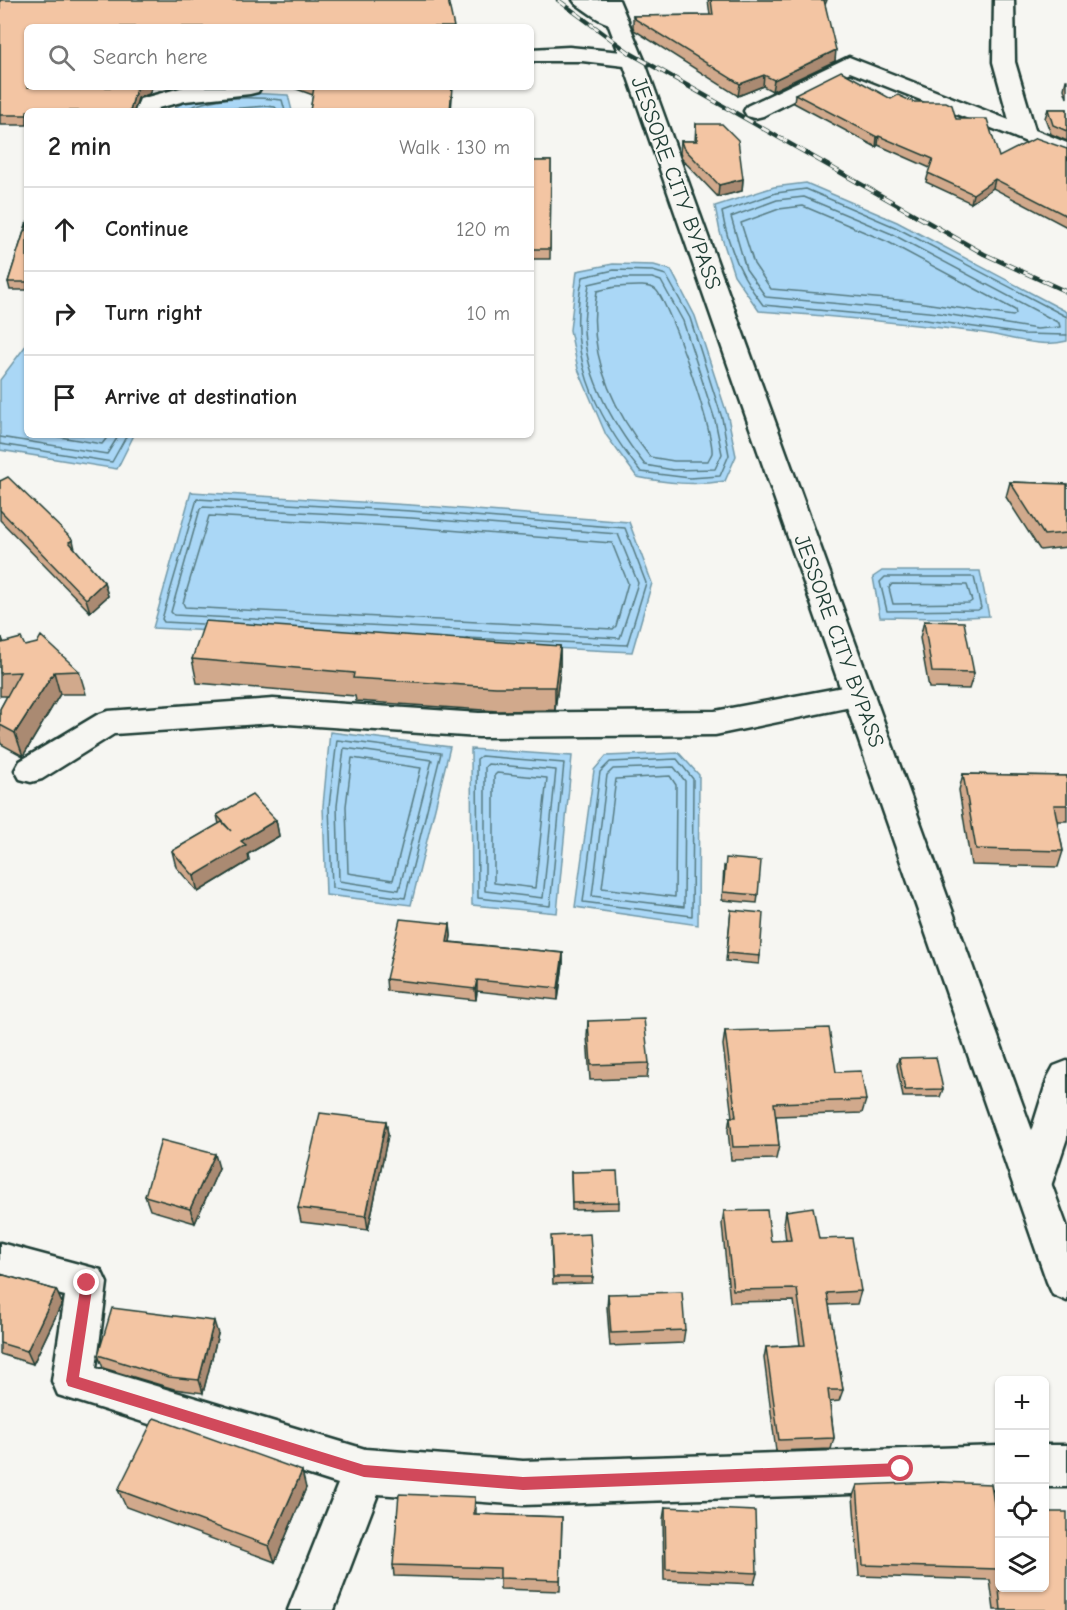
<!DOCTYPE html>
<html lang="en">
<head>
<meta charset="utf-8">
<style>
	:root { --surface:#fff; --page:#f6f6f6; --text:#222; --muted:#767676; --line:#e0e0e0 }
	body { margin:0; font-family:"Comic Neue",sans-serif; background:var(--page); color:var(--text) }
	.controls { position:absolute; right:18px; bottom:18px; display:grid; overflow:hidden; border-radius:9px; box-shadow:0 2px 4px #0004 }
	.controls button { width:54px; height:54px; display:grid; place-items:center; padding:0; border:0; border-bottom:2px solid var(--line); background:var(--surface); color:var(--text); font:30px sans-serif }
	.stop { position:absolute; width:18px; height:18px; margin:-14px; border:4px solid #d1495b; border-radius:50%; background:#fff }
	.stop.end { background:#d1495b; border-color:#fff; box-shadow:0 2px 6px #0008 }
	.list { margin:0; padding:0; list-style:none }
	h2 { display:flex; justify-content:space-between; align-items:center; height:78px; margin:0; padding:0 24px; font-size:26px }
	h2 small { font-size:20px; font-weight:400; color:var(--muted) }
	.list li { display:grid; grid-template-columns:39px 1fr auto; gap:18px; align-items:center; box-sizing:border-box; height:84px; padding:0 24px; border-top:2px solid var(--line) }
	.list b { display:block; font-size:22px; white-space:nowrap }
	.list em { font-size:20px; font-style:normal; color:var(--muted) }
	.icon { flex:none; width:33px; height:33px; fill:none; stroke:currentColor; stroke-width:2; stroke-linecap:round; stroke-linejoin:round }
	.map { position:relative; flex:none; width:1067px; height:1610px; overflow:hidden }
	.search { position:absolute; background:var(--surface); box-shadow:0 2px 4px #0004; left:24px; top:24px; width:510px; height:66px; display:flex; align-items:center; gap:15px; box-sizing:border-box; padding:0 21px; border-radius:9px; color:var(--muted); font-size:22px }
	.panel { position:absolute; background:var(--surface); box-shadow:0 2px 4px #0004; left:24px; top:108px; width:510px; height:330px; border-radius:9px }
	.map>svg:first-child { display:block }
	.water { fill:#aad7f6; stroke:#7299a8; stroke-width:1.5 }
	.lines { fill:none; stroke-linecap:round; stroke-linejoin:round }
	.shore { stroke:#577b82; stroke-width:1.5 }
	.minor-casing { stroke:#1f3d34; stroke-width:5 }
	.trunk-casing { stroke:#1f3d34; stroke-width:5 }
	.minor { fill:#f6f6f2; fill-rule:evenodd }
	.trunk { fill:#f6f6f2; fill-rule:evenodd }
	.rail-casing { stroke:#1f3d34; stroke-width:4.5 }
	.rail { stroke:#f6f6f2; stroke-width:3; stroke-dasharray:10; stroke-linecap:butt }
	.wall { fill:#d1a98c; stroke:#1f3d34; stroke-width:1.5 }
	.shaded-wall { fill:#aa8a72; stroke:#1f3d34; stroke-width:1.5 }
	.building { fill:#f3c5a3; stroke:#1f3d34; stroke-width:1.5 }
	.route { fill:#d1495b }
	.labels { text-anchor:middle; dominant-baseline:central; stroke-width:4.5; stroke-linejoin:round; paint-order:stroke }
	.street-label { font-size:22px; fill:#1f3d34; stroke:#f6f6f2 }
</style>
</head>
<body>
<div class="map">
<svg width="1067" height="1610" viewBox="0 0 1067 1610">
	<rect width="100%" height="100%" fill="#f6f6f2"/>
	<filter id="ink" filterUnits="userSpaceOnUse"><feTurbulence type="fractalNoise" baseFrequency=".0167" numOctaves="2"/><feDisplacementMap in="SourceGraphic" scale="12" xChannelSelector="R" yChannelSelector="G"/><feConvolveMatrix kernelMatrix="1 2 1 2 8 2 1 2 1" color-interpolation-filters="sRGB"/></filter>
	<g filter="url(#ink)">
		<path class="water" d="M247,93L288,95L292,111H171L185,101Z
			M806,183L897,222L1067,312V341C1038,349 1005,335 977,332C904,323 832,316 759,311L734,275L720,232L715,206L774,187Z
			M613,264L654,265L671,270L695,316L728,417L736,456L725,481C694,486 667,483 637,477L606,435L578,369L570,330L577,271Z
			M27,344V435H134L117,469L0,450V380Z
			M191,492L411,505L629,522L652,583L632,652L153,628Z
			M882,571H980L989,616L941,618L880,617L873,577Z
			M330,732L450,747L411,905L326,895L323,806Z
			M471,749L572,756L557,913L472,905Z
			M679,753L699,775L698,925L575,907L594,770L606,756Z"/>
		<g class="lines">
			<path class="shore" d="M182,111C211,96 250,96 282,100L285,111
				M205,111L266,106L275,107L278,111
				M804,197L892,234L1059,323L1060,327L1037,329L939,313L766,297L746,269L731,217L777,200Z
				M803,206L888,242L1015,310L1016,314L1013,316L910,301L771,289L754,264L741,223L779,209Z
				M614,270L653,271L666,275L690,318L722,418L729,455L720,476L690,478L641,472C594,414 565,352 583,277Z
				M615,278H652L661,281L683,321L715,420L722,454L715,469L673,470L645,465C615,427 584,376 584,326C584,312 587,298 589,284Z
				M615,287C625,287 649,283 656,290C670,304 714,433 712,453C712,454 708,460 708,461H674L650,457C612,409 586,353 597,291Z
				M1067,317L895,227L806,189L776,193L722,212C728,247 741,277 763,305L926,320L1023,334L1067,335
				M48,435L102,444L109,435
				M0,437L107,454L119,435
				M0,444L112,462L127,435
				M203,507L411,518L618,534L638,583L620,638L174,615L171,612L200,509Z
				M209,516L410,527L612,543L628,583L616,626L613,629L185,607L183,603Z
				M885,577H974L981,608L978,610L887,611L880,582Z
				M892,584L967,585L972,601L969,603L893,604L889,588Z
				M202,624L164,622L162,619L197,499L411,511L625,528L646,583L627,645L466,638
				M337,740L441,753L405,898L332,888L329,806Z
				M344,748L432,760L399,890L339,881L337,806Z
				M481,756L564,763L550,906L478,898L477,759Z
				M352,758L421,768L393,880L348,873L346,806Z
				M677,759L693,779L692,916L583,902L600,772L610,762Z
				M488,764L556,770L543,898L485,891V767Z
				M674,767L685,781L684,907L592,896L607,775L613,769Z
				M497,773L547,778L535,888L494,883V776Z
				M670,776L676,785L675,897L602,888L616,779Z"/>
			<defs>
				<path id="minor" d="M573,0H598L624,16L628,20L624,24C607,29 590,13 576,4Z
					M994,0H1014L1015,62L1035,130L1067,143V158L850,72L763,116L755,118L747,116L744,111L747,106L849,57L1009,120L993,62Z
					M569,47L633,53L641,55L644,60L641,65L633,67L582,61H531V49Z
					M184,87H261L258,92L250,94L185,101L158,108L157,111H135L140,99Z
					M859,684L870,687L875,695L870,703L715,735L479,737L273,723L114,734L42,779L31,782L20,779L15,770L20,761L97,715L108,711L273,699L479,713L715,711Z
					M1067,1061V1138L1047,1198L1033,1203L1019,1198L1014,1186L1048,1077L1054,1066Z
					M0,1243L101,1270L107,1283L96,1368L365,1449L523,1461L1000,1446V1489L523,1505L378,1494L334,1610H288L338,1484L58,1395L52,1381L65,1296L0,1279Z
					M1044,1445H1067V1487H1044Z"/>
				<path id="trunk" d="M599,0H619L644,60L1067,1227V1301L1053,1295L1047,1282L622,60Z"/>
			</defs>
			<use href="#minor" class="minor-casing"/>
			<use href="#trunk" class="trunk-casing"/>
			<use href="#minor" class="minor"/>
			<use href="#trunk" class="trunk"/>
			<defs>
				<path id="rail" d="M558,0L630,53L984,254L1067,292"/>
			</defs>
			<use href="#rail" class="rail-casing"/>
			<use href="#rail" class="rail"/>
		</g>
		<path class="wall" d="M0,0L27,87H153L149,94L138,98L134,111H27V125H0Z
			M708,0H827L825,5L835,61L772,91L763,86L738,96L634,30L633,27V16L710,15Z
			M1066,80H1067V98L1064,89Z
			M291,87H453L451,111H310L313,95Z
			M795,94L891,99L913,102L956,119L999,157L1067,149V227L993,188L971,203L926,182L930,168L878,145L876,147L794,103Z
			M1048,109H1067V141L1051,134L1045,118Z
			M696,124L743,179L742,191L718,197L682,159L680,153L681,141H695Z
			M531,161H551L550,259H531Z
			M27,222V290H10L8,282Z
			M0,481L75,549L104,582L108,596L90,612L0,520Z
			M1010,482L1067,484V547L1040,550L1006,497Z
			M924,621L974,673L969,689L929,688L920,638Z
			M2,638L4,643L25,646L79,671L86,694H60L23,756L1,744L0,741V709L7,696H0V639Z
			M560,646V670L555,710L497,711L356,701L355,696L197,683L192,659Z
			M963,774L1067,776V821H1057L1063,851L1058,867L971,865L959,790Z
			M217,815L276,820L279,836L248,854L249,861L198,892L176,867L172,851L219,824Z
			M724,866L758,895L757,903L722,900Z
			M731,910L760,956L759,964L726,961Z
			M450,924L451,936L450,942L563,953V964L558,1000L477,991L476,1000L387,991L386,979Z
			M588,1021L649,1063L647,1078L590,1080L587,1036Z
			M725,1031L836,1072L866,1100L862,1113L776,1116L779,1146L776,1159L731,1160L728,1130L730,1117H732L723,1045Z
			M899,1058L943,1089L940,1097H903L897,1065Z
			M386,1121L388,1135L368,1230L301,1222L298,1208Z
			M219,1168L195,1223L150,1210L145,1196Z
			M571,1172L619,1202V1209L572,1210Z
			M724,1211L771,1241H786L784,1224L786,1211L819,1239L861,1291L857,1304L829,1305L843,1390L839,1401L830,1402L834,1438L831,1449L776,1451L764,1358L766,1347L800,1345L794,1301L730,1302L722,1224Z
			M551,1243L593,1277L592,1283L553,1284Z
			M0,1274L56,1290L62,1303L33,1364L0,1354Z
			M608,1294L685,1330L683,1343L610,1346L607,1307Z
			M218,1334L203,1393L174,1389L103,1368L98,1355Z
			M857,1485L995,1510L1067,1610H994L990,1580L859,1576L853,1496Z
			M306,1488L275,1562L126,1507L118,1490Z
			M665,1507L757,1573L754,1584L664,1580L663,1519Z
			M476,1508V1514L562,1517L560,1591L500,1589V1579L394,1576L393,1565Z"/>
		<path class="shaded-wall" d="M836,50L835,61L772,91L774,80Z
			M764,75L763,86L738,96L740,84Z
			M141,87H153L149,94L138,98L134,111H130L136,89Z
			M879,136L878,145L876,147L877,137Z
			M743,179L742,191L718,197L719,185Z
			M995,179L993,188L971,203L973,194Z
			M73,540L76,554L69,542Z
			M104,582L108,596L90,612L86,599Z
			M560,646V670L555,710V687Z
			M54,672L60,694L23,756L15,733Z
			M276,820L279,836L248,854L249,861L198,892L194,876L241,841Z
			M450,924L451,936L448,953L447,942Z
			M563,953V964L558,1000V988Z
			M477,980V991L476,1000L475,989Z
			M386,1121L388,1135L368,1230L366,1216Z
			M215,1154L219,1168L195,1223L190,1209Z
			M56,1290L62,1303L33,1364L27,1351Z
			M214,1321L218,1334L203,1393L199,1380Z
			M302,1471L306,1488L275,1562L269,1546Z"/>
		<path class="building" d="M0,0H448L454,27H27V87H141L136,89L130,111H27V115H0Z
			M711,0H824L836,50L774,80L764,75L740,84L635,19L633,16L713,15Z
			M841,71L891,99L898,95L913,102H946L952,105L956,119H987L999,157L1036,138L1067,149V216L995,179L973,194L928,173L933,159L879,136L877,137L795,94Z
			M314,87H452L450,111H310Z
			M1048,109H1067V131L1053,125Z
			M696,124H722L738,140L743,179L719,185L683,147L681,141H697Z
			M531,161H551L550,249H531Z
			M27,222V282H8Z
			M8,477L73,540L69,542L104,582L86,599L0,510V481Z
			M1010,482L1067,484V533L1044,535Z
			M205,621L560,646L555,687H496L353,678L354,673L192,659Z
			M924,621L964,622L974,673L932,672Z
			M41,636L79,671L54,672L15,733L0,725V709L20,672L0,673V639L2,638V643L21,638L25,646L37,643Z
			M963,774L1067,776V805H1054L1063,851L976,849Z
			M252,795L276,820L241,841L246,845L194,876L172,851L222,822L231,831L217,815Z
			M726,858L761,861L758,895L723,892Z
			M731,910L763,913L760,956L727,953Z
			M400,919L450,924L447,942L563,953L558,988L477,980L475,989L386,979Z
			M644,1019L649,1063L591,1065L588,1021Z
			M829,1028L836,1072L861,1071L866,1100L774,1103L779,1146L733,1147L730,1117H736L725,1031Z
			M936,1057L943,1089L905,1090L899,1058Z
			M320,1113L386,1121L366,1216L298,1208Z
			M161,1140L215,1154L190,1209L145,1196Z
			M617,1171L619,1202L572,1203L571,1172Z
			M813,1207L819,1239L852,1238L861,1291L827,1293L843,1390H828L834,1438L779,1440L766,1347L805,1345L797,1289L733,1290L724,1211L767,1210L771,1241L791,1240L786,1211Z
			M590,1234L593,1277H553L551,1236Z
			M0,1274L56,1290L27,1351L0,1343Z
			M682,1292L685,1330L611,1333L608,1294Z
			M112,1308L214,1321L199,1380L169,1377L98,1355Z
			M154,1418L302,1471L269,1546L118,1490Z
			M940,1482L991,1484L995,1510H999V1587H1044V1512H1067V1610H1001L997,1569L863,1565L857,1485Z
			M399,1494L475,1497L474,1514L562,1517L560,1580L500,1578V1568L393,1565Z
			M665,1507L755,1511L757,1573L666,1569Z"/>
	</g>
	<path class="route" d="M87,1277L93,1283L79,1377L364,1465L523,1477L901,1463L905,1465L907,1469L905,1474L901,1476L523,1490L364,1477L68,1386L66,1381L81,1283Z"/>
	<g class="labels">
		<g class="street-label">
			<text transform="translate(676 183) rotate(70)">JESSORE CITY BYPASS</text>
			<text transform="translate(839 641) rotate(70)">JESSORE CITY BYPASS</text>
		</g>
	</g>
</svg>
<div class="controls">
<button>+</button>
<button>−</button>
<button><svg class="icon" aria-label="locate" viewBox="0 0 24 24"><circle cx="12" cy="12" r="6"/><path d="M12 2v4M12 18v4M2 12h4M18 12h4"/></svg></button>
<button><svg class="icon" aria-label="layers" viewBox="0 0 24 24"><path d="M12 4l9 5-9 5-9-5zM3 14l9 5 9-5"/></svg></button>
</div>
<div class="stop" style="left:901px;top:1469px"></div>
<div class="stop end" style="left:87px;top:1283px"></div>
<div class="search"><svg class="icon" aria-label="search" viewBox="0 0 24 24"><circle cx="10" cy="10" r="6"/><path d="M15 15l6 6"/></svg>Search here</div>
<section class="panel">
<h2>2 min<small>Walk · 130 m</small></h2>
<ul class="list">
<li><svg class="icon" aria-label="ahead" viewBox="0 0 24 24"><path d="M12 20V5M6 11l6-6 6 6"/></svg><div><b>Continue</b></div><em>120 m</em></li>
<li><svg class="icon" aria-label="right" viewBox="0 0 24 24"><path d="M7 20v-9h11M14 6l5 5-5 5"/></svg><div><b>Turn right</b></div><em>10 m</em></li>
<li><svg class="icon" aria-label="arrive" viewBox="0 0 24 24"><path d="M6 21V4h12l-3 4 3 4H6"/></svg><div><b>Arrive at destination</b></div></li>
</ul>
</section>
</div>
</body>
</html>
